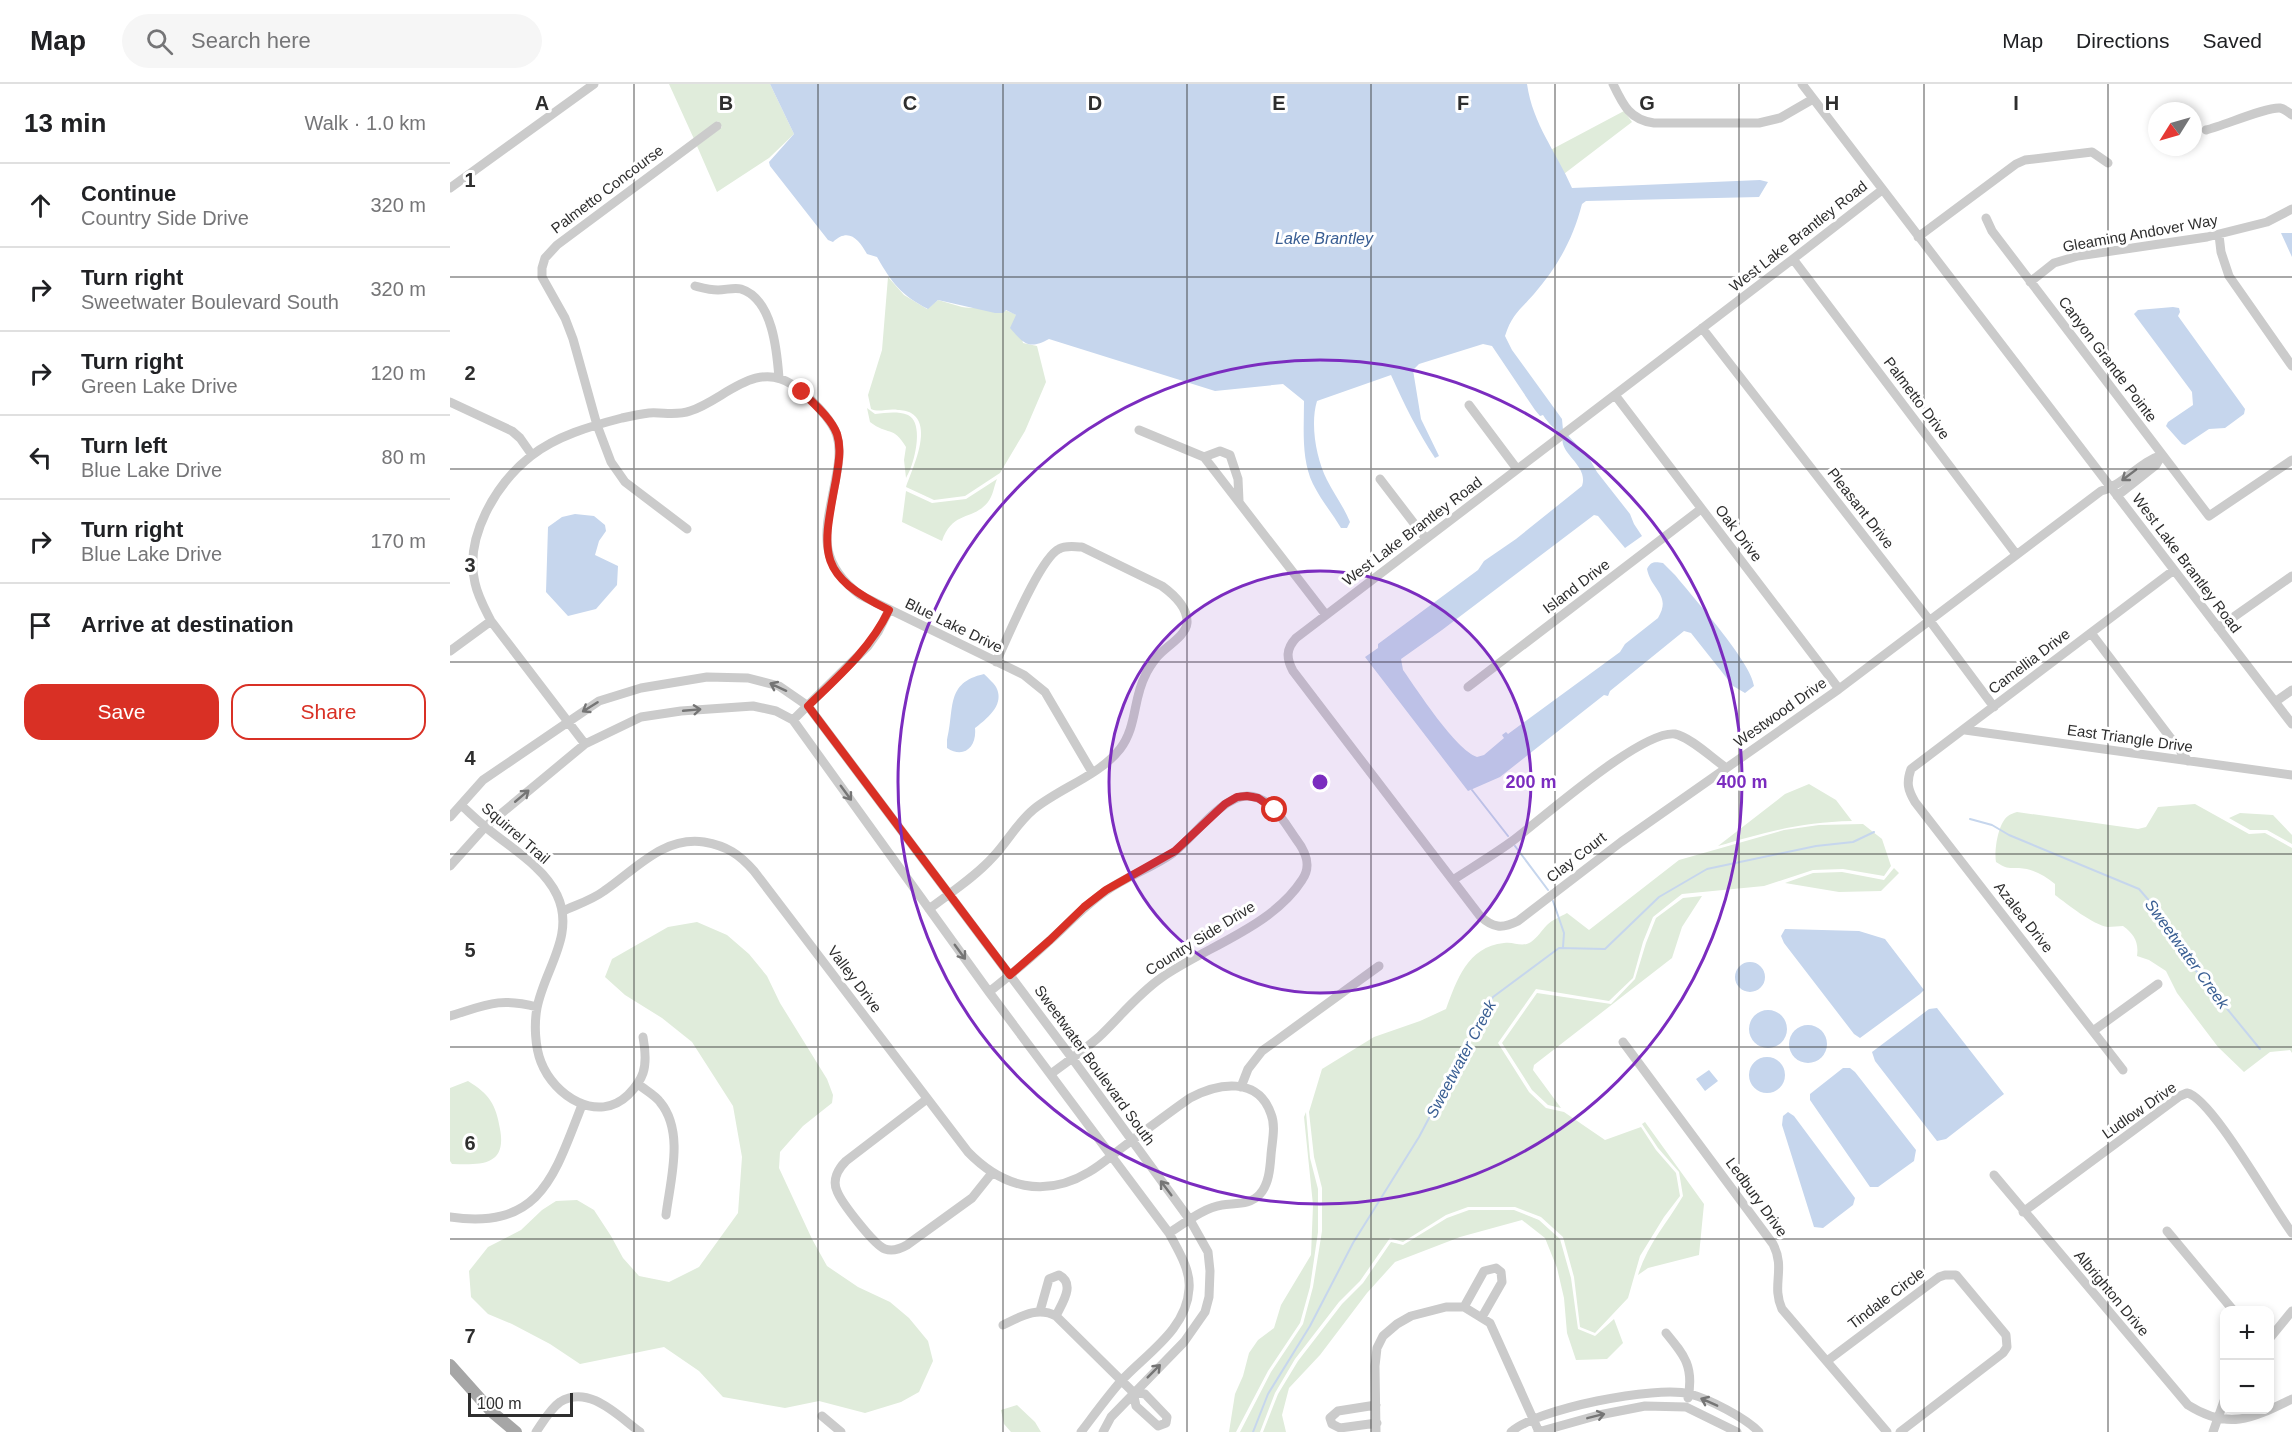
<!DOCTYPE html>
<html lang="en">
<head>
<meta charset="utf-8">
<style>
	:root { --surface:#fff; --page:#f6f6f6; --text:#202124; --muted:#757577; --line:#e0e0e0; --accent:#d93025 }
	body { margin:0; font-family:Arial,sans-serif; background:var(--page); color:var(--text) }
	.controls { position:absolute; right:18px; bottom:18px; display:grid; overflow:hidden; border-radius:12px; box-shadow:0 3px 9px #0003 }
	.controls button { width:54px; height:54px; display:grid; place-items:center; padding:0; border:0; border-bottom:2px solid var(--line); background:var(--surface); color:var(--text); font:30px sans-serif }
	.compass { position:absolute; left:1698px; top:18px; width:54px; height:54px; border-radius:50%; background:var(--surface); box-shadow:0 3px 9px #0003; rotate:233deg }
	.scale { position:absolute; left:18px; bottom:15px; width:105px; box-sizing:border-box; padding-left:6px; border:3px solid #2e2e2e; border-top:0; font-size:16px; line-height:21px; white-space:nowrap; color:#2e2e2e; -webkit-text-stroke:4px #fff; paint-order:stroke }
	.stop { position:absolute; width:18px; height:18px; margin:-14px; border:4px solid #d93025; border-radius:50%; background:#fff }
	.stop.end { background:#d93025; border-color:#fff; box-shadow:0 2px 6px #0008 }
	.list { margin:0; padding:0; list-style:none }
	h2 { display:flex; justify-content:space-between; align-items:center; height:78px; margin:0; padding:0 24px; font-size:26px }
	h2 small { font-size:20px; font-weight:400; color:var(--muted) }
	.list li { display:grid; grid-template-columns:39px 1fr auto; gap:18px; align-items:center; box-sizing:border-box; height:84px; padding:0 24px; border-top:2px solid var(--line) }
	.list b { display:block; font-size:22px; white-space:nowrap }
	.list p { margin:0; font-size:20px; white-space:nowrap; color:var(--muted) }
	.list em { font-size:20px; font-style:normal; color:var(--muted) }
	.actions { display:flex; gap:12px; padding:18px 24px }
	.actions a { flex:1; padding:14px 0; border:2px solid var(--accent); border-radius:18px; text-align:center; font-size:21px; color:var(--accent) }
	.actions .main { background:var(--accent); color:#fff }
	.icon { flex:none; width:33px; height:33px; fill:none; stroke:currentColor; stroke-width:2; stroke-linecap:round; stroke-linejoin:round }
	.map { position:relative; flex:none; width:1842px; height:1348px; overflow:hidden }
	header { display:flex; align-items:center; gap:36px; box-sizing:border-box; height:84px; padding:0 30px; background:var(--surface); border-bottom:2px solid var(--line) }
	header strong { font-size:28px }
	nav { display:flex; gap:33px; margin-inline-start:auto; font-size:21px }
	.search { width:420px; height:54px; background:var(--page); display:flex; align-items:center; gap:15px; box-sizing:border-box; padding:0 21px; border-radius:33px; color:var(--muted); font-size:22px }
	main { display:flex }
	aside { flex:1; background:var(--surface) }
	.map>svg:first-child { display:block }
	.green { fill:#e0ecdb }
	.water { fill:#c6d6ed }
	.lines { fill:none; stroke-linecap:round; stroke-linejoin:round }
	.stream { stroke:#c6d6ed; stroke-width:2 }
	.minor { stroke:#cbcbcb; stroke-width:9 }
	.major { stroke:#a6a6a6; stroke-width:12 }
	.oneway { stroke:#757575 }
	.route { stroke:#d93025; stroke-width:8 }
	.grid { fill:none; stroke:#2e2e2e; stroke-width:1.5; stroke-opacity:0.55 }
	.ring { fill:none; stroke:#7b2cbf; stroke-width:3 }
	.labels { text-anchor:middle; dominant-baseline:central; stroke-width:6; stroke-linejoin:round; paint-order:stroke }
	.street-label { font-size:15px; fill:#2e2e2e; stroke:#fff }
	.water-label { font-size:16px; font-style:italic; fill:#395e93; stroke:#fff }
	.grid-label { font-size:20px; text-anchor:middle; font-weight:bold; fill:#2e2e2e; stroke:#fff; stroke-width:6; stroke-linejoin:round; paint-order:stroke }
	.centre { fill:#7b2cbf; stroke:#fff; stroke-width:3 }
	.ring-label { font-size:18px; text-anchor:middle; font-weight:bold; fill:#7b2cbf; stroke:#fff; stroke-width:6; stroke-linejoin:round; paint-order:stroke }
</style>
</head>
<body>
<header>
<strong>Map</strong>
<div class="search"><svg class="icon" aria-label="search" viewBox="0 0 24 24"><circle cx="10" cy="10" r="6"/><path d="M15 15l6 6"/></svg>Search here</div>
<nav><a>Map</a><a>Directions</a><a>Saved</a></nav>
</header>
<main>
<aside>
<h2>13 min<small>Walk · 1.0 km</small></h2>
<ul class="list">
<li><svg class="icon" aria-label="ahead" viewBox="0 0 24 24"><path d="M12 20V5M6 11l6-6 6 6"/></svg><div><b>Continue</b><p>Country Side Drive</p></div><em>320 m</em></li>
<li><svg class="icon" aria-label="right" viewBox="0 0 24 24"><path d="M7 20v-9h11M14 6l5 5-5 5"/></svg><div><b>Turn right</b><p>Sweetwater Boulevard South</p></div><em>320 m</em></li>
<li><svg class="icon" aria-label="right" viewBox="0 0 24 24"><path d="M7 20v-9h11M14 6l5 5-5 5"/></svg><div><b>Turn right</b><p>Green Lake Drive</p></div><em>120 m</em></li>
<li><svg class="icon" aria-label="left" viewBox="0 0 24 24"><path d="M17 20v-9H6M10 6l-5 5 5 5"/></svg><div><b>Turn left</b><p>Blue Lake Drive</p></div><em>80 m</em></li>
<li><svg class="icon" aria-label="right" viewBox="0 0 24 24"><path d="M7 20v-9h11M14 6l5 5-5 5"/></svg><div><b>Turn right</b><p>Blue Lake Drive</p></div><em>170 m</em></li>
<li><svg class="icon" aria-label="arrive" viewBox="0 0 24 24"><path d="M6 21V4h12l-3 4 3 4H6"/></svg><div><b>Arrive at destination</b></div></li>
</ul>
<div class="actions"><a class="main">Save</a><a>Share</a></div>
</aside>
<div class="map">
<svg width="1842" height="1348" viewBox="0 0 1842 1348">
	<rect width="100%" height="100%" fill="#fff"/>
	<path class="green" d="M219,0H320L344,50L319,74L267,108L247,62L272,43L268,37L244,55Z
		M1174,27L1182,38L1106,96L1093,70Z
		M438,193L454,211L477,225L488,216C496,218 504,221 512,223C530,226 551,221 566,231L573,259L587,262L596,298L575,347L550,389L515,412L484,416L456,403C461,387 484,342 461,329C458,327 452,326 448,326C438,324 429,329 421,325L418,311L432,266Z
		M417,324L425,330C436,329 447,327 458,331C475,339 464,382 456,394L454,376L456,363C443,341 438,352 420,338Z
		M547,395C544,402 543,412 538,418C523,437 503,426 492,457L452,438L456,407L482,419L516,415Z
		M1359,700L1386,716L1402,737C1351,738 1316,748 1268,762L1335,710Z
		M1745,720L1799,750L1815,749L1842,764V969L1840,966L1820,968L1794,988L1768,963L1727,909L1716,887L1699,876L1687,872C1689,858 1684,850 1673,842C1668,842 1663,843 1658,843C1643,841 1617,820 1605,811V800C1594,791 1583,785 1569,784C1557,784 1557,785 1546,778C1544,767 1548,739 1558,732C1560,730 1564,729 1567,728L1688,745L1696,743L1708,723Z
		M1790,729L1823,731L1842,751V760L1817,746H1800L1779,734Z
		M1413,740L1432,755L1441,782L1434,792L1393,785L1363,786L1314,802L1232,810L1203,833L1193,858L1183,894L1159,917L1086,905L1048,959L1079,1008L1096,1024L1114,1028L1155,1056L1191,1043L1206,1066L1226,1089L1230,1112L1214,1133L1190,1172L1178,1214L1145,1249L1130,1243L1124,1193L1113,1153L1091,1133L1065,1123H1018L996,1131L953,1158L940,1154L910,1197L889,1218L845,1275L825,1309L810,1348H790L821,1288L853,1240L863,1203L872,1147V1104L864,1073L859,1028L872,985L924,953L970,937L996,925C1007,896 1017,863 1054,859C1064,857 1071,864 1081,858C1087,854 1092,846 1097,841C1102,836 1110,833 1117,829L1139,846L1229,776L1334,746L1369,741Z
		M1444,784L1449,789L1431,807L1389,808L1335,799L1363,789L1392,788L1434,796Z
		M1252,812L1232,843L1222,874L1084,981L1083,986L1111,1024L1098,1021L1082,1006L1052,959L1087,909L1161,920L1185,895L1196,859L1206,834L1233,814Z
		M247,838L277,851L299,870L317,892L330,919L377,995L383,1011L382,1019L353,1042L330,1068L329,1084L362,1155L377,1182L408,1203L440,1218L459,1234L478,1257L483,1277L469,1308L451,1318L415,1329L369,1317L335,1324L273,1313L249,1287L214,1263L130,1280L100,1260L62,1240L38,1230L21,1213L19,1187L38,1163L71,1146L92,1126L106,1117L127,1116L144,1126L161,1152L173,1174L189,1192L219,1198L249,1183L288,1129L292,1073L283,1022L242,958L212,934L175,911L155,893L162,875L218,843Z
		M18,997C39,1010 46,1020 50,1045C57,1082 31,1081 2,1080L0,1077V1004Z
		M856,1028L860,1074L868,1105V1148L860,1203L850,1239L818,1287L786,1348H779L785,1310L793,1292L799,1269L808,1256L824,1244L831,1221L861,1171L863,1121L854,1033Z
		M1195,1038L1254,1120L1249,1171L1198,1184L1188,1191C1197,1161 1217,1139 1233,1112L1229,1088L1208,1064L1192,1040Z
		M1019,1126H1064L1089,1136L1110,1155L1121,1194L1128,1245L1145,1252L1164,1235L1173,1259L1157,1275L1126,1276L1117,1249L1114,1214L1107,1184L1095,1154L1072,1136L1010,1153L945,1178L917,1209L870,1271L839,1304L832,1331L836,1348H813L828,1310L848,1277L892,1220L913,1199L941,1158L953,1161L997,1134Z
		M567,1321L585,1338L591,1348H561L554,1340L551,1326Z"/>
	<path class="water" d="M320,0H1077C1083,41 1106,67 1122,104L1310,96L1318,98L1309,113L1136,117L1132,120C1123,155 1108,182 1084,210C1070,226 1062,230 1055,252L1062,266L1112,335L1113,346L1139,374L1147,388L1180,430L1184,440L1192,452L1175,464L1148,432L1144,431L992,546L951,575L953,586C968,607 1005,665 1027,673L1034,671L1054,654L1052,651L1056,648L1058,650L1170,568L1175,560L1208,534C1222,511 1201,506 1197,485C1201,477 1205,478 1213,479L1225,491C1242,512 1302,579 1304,602L1295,609L1283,602L1241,549L1234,547L1160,607L1158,612L1154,611L1050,693L1018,707L915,573L928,564V560L1028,486L1034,477L1066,455L1132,402C1138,384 1117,374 1113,360C1112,357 1113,354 1111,351C1105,344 1099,341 1093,331L1090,332L1085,326L1042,262L1033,260L969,280L963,286L971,335L989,372L985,374C968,348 954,320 941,291L867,317C860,340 866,374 877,396C884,410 894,423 900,438L897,444H891C882,429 871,416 863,400C851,375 854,344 854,317L833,300L765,307L599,255C579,266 574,260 560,244L566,231L556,226L553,229H545L488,216L478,225C451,211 442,199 427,173L417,170C409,156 399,143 383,158L378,156L320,82L319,78L344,50Z
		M1831,149H1842V173Z
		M1723,223L1729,224L1730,228L1728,232L1795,325L1794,330L1775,344L1759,345L1735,361L1732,360L1716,342L1718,338L1743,321L1742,308L1684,230L1688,226Z
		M125,430L144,432L155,441L156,447L149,457L145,471L168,482L167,501L146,525L118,532L96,508L98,443L112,433Z
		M534,590C538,594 545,600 547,605C554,622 536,635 525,644C527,663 514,675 497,664V656C505,624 495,599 534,590Z
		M1335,845L1409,847L1435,855L1474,906L1470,910L1410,954L1404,950L1334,859L1331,852Z
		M1285 893a15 15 0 1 1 30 0a15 15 0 1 1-30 0Z
		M1487,924L1554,1010L1496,1055L1487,1057L1425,977L1422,968L1479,925Z
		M1299 945a19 19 0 1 1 38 0a19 19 0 1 1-38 0Z
		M1339 960a19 19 0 1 1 38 0a19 19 0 1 1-38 0Z
		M1299 991a18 18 0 1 1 36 0a18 18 0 1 1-36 0Z
		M1393,984H1400L1405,988L1466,1066L1464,1077L1428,1103H1420L1360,1016V1010Z
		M1259,986L1268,997L1255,1007L1246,995Z
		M1338,1028L1344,1032L1405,1114L1403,1121L1373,1144L1364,1143L1332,1041L1333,1032Z"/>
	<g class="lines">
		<path class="stream" d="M1022,706L1058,752
			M1520,735L1542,741L1559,751L1689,805L1715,835L1742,882L1810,965
			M1065,762L1098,806
			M1103,817L1114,849L1113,863
			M803,1348L818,1310L860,1242L903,1159L969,1053L1043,913L1109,864L1155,865L1209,813L1257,785L1366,762L1403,758L1424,748"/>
		<path class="minor" d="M1163,0C1173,21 1180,36 1204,39H1309L1330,34L1363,15
			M1352,0L1842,640
			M1756,46C1773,42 1816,23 1830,24C1835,25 1838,28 1842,31
			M0,104L144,0
			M1432,106L1343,175L846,554C836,565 836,574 843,587L1030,832C1043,844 1052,845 1068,837L1171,758L1389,605L1651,407C1674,401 1689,378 1712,371L1706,381L1667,412
			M1536,134L1542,147L1759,432L1842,376
			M1769,151L1771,168L1779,192L1842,282
			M1468,153L1566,80L1575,76L1642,68L1658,79
			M1343,175L1566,470
			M1580,198L1604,179L1628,172L1757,153L1817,138L1842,125
			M245,202C253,204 260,206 268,206C276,206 284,203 291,205C323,215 327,268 329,294
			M1252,244L1480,537L1544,623
			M1165,311L1389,605
			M0,318L62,347L70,354L82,371
			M1019,321L1067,385
			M689,346L754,373L876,531
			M754,373L770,367L780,371L788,395L789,417
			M930,395L976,455
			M237,445L175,398L161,378L147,341L123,255L115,234L92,193V184L95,174L107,161L267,42
			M1768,544L1842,492
			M1641,549L1738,677
			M0,567L41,537
			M1018,603L1251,425
			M1825,618L1842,606
			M343,636L418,562L428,548L439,526
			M1515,646L1842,691
			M135,660L41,537C35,525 28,513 25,499C14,453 46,400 81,372C106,352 141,342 172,334C181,332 190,330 199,329C213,328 226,332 240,327C273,317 305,275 343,301C357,310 383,336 387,352C391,365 389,379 386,393C377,443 363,475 410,511L574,591L595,608L642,688
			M11,721C20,729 29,738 38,745C61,764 94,783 107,811C126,851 94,886 87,924C84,940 85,963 91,978C104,1012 148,1040 178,1011C185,1004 190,998 193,989C197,977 195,964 193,953
			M0,733L33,696L149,617L191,604L257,593L298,594L329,602L358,622L622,974L740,1136L758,1168L760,1187L759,1213L755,1228L734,1258L661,1333L653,1348
			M0,782L35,743L135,660L191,633L231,627L303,622L326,627L343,636L539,908L719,1149C728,1166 741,1186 739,1205C737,1245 696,1270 671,1297C657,1313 644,1331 631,1348
			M1003,796C1023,783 1043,771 1061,758C1092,735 1191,646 1225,650C1240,653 1262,674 1275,683
			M479,825C500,809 525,793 543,773C558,757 567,739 584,725C610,704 650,691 670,665C687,643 683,615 695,592C698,585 703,578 707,573C715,563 736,552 737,539C738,524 723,510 712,502L632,463C624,463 616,461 609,465C590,474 557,555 546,578
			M113,827C126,821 142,816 154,807C185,786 213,752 254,758C277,762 289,770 304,787L518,1068C552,1103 594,1115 639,1088C651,1081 661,1072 673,1063C695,1047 717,1030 740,1014C768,999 808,992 821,1030C826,1042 822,1058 821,1071C820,1084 819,1100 810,1110C801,1121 785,1119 772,1121C753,1124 735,1139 719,1149
			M539,908C559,892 579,876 598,858C617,841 634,822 656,807C677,792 702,784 723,769C743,754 772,712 797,712C821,712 834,738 846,755C856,768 862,782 852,796C822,843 755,863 711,894C687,911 670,933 649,953C634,966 618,977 602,989
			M0,932C36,921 49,913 87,923
			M1643,947L1708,900
			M1173,958L1323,1160C1336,1185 1321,1201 1332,1225L1437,1348
			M1673,986L1465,718C1458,706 1456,699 1461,685L1724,486
			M188,1000C195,1006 205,1011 210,1018C235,1048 220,1097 216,1131
			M791,1003L798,985L812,967L929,882
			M477,1015L396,1077C388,1085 382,1096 387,1107C391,1118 424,1161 435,1165C443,1168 450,1165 457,1161L522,1114L542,1089
			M1544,1091L1738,1321C1779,1347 1803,1334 1842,1315
			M1573,1128L1730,1012L1737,1009C1761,1013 1823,1124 1842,1149
			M0,1133C91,1146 104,1092 132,1021
			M1717,1147L1783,1226
			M1014,1223L1034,1187L1046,1184L1051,1188L1052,1198L1032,1233
			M590,1227L599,1195L609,1191C626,1200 612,1219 606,1232
			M553,1241C570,1233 587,1222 606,1232L683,1308L686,1322L708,1342L716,1339L717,1333L695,1310L683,1308
			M1216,1249C1235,1272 1244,1283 1238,1314
			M1820,1254L1842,1227
			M1377,1277L1489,1193L1495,1191H1506L1556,1251L1557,1263L1553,1269L1450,1348
			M926,1321L888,1327L880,1334L882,1340L890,1344L927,1339
			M372,1332L391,1348
			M86,1348C93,1338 100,1325 110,1318C139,1300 168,1332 190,1348
			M926,1348L925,1282L927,1264L933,1252L947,1240L961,1232L996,1223H1014L1040,1239L1089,1348
			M1061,1348C1086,1325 1206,1301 1240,1310C1259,1315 1296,1334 1309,1348
			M1088,1348L1149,1331L1195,1322L1236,1323L1287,1348
			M1763,1348L1774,1317"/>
		<path class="major" d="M0,1281L42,1328L66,1348"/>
	</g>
	<defs><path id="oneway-shaft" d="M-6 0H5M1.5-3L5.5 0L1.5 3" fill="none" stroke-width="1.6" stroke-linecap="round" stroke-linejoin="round" transform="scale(1.5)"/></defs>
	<g class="oneway">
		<use href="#oneway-shaft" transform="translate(1679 391) rotate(143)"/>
		<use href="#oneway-shaft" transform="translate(328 603) rotate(-155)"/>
		<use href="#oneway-shaft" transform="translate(140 623) rotate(148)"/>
		<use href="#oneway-shaft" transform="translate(242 626) rotate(-5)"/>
		<use href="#oneway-shaft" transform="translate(396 709) rotate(54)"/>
		<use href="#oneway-shaft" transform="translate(72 712) rotate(-40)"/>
		<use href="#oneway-shaft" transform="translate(510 868) rotate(54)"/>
		<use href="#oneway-shaft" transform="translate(716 1104) rotate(-127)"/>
		<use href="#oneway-shaft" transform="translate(704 1287) rotate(-45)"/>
		<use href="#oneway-shaft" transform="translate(1259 1318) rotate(-156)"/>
		<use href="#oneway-shaft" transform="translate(1146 1332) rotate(-14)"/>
	</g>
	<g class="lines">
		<path class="route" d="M352,308C364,320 381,334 387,350C392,365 388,382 386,396C372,470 366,490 439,526C420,565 389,592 358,622L560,891L600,856L634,823L656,806L725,767L775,720L787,713L797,712L808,714L825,726"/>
	</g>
	<path class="grid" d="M184,0V1348M368,0V1348M553,0V1348M737,0V1348M921,0V1348M1105,0V1348M1289,0V1348M1474,0V1348M1658,0V1348M0,193H1842M0,385H1842M0,578H1842M0,770H1842M0,963H1842M0,1155H1842"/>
	<circle cx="870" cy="698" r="211" fill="#7b2cbf" fill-opacity=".12"/>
	<g class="ring">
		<circle cx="870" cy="698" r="211"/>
		<circle cx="870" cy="698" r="422"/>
	</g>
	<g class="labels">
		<g class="street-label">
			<text transform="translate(157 105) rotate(-37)">Palmetto Concourse</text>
			<text transform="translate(1690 149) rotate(-10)">Gleaming Andover Way</text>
			<text transform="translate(1348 152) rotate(-38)">West Lake Brantley Road</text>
			<text transform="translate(1658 275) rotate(53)">Canyon Grande Pointe</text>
			<text transform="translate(1467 314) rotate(53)">Palmetto Drive</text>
			<text transform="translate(1411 424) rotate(52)">Pleasant Drive</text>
			<text transform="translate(962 447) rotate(-37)">West Lake Brantley Road</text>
			<text transform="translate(1289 449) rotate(53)">Oak Drive</text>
			<text transform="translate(1737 479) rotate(53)">West Lake Brantley Road</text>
			<text transform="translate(1126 502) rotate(-37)">Island Drive</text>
			<text transform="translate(504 541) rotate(26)">Blue Lake Drive</text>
			<text transform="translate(1579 577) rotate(-37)">Camellia Drive</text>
			<text transform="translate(1330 628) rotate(-35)">Westwood Drive</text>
			<text transform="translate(1680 654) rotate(8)">East Triangle Drive</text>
			<text transform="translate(66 749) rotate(41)">Squirrel Trail</text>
			<text transform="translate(1126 773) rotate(-38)">Clay Court</text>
			<text transform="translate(1574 833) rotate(52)">Azalea Drive</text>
			<text transform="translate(750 854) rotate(-32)">Country Side Drive</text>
			<text transform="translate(405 895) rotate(53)">Valley Drive</text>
			<text transform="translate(645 981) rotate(54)">Sweetwater Boulevard South</text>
			<text transform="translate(1689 1026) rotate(-35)">Ludlow Drive</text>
			<text transform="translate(1307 1113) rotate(54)">Ledbury Drive</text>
			<text transform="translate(1662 1209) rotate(50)">Albrighton Drive</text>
			<text transform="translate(1436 1214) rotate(-37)">Tindale Circle</text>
		</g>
		<g class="water-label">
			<text x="874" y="154">Lake Brantley</text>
			<text transform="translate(1737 870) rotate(54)">Sweetwater Creek</text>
			<text transform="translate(1011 975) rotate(-62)">Sweetwater Creek</text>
		</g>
	</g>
	<g class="grid-label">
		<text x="92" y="26">A</text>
		<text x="276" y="26">B</text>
		<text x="460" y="26">C</text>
		<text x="645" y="26">D</text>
		<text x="829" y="26">E</text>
		<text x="1013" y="26">F</text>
		<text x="1197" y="26">G</text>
		<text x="1382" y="26">H</text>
		<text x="1566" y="26">I</text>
		<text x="20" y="103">1</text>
		<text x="20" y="296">2</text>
		<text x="20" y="488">3</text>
		<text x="20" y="681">4</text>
		<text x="20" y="873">5</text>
		<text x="20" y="1066">6</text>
		<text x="20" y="1259">7</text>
	</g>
	<circle cx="870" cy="698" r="9" class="centre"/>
	<g class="ring-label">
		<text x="1081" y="704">200 m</text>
		<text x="1292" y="704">400 m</text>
	</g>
</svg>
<div class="controls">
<button>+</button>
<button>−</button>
</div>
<svg class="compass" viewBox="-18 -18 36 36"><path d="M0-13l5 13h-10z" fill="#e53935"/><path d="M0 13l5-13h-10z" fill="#757577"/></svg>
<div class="scale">100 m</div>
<div class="stop" style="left:825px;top:726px"></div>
<div class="stop end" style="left:352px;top:308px"></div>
</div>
</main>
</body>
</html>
